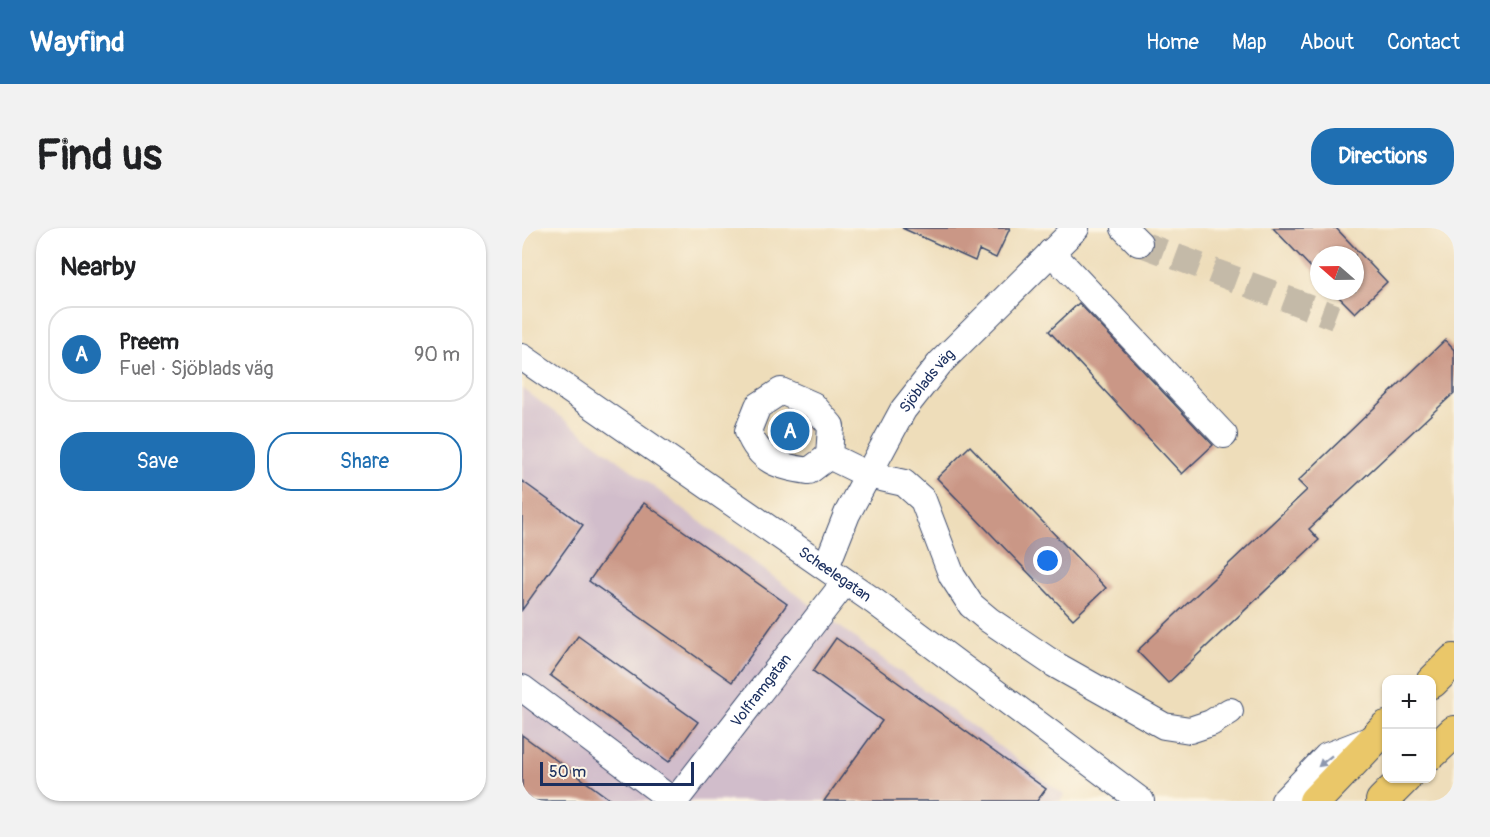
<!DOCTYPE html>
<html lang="en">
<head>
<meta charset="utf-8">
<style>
	:root { --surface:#fff; --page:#f2f2f2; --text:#202124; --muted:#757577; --line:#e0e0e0; --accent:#1f6fb2 }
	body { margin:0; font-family:Pangolin,sans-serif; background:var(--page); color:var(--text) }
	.controls { position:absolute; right:18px; bottom:18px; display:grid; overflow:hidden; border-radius:12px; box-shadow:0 2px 4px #0004 }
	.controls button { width:54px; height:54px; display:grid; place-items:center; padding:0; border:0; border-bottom:2px solid var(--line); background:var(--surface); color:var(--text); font:30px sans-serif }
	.compass { position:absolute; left:788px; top:18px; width:54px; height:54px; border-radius:50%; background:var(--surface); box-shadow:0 2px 4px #0004; rotate:290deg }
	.scale { position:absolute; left:18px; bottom:15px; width:154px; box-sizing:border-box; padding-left:6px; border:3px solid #1b2f5e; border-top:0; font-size:16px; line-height:21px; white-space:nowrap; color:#1b2f5e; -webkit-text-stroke:4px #fcf5e5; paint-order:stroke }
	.you { position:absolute; left:526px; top:333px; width:21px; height:21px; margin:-15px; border:4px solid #fff; border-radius:50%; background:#1a73e8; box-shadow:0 0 0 9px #1a73e833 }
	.badge { display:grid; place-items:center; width:39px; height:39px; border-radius:50%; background:var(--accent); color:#fff; font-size:20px; font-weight:700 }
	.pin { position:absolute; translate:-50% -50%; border:3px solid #fff; box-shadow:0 2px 6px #0006 }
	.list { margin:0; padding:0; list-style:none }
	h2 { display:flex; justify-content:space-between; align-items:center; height:78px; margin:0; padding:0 24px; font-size:26px }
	h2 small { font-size:20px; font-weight:400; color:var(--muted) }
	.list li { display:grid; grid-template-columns:39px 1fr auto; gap:18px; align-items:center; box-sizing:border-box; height:96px; margin:0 12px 12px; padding:0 12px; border:2px solid var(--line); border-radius:24px }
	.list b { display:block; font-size:22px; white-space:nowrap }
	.list p { margin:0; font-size:20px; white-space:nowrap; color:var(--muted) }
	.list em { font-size:20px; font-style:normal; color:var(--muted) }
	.actions { display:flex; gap:12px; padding:18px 24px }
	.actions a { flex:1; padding:14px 0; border:2px solid var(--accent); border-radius:24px; text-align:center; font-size:21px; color:var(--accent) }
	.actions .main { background:var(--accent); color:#fff }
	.map { position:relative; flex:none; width:932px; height:573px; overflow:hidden; border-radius:24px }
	header { display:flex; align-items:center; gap:36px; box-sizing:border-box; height:84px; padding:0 30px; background:var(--accent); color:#fff }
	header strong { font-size:28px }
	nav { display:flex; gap:33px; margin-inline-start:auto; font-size:21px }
	.intro { display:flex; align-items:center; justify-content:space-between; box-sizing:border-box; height:144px; padding:0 36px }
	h1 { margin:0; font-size:42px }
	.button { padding:15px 27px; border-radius:24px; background:var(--accent); color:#fff; font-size:21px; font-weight:700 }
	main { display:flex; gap:36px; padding:0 36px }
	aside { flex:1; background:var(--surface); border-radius:24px; box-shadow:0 2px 4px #0004 }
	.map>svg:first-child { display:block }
	.industrial { fill:#d1bdcb }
	.building { fill:#ca9786 }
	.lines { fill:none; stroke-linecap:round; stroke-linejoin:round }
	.minor-tunnel { stroke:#c4baa8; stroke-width:26; stroke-dasharray:26 13; stroke-linecap:butt }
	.minor-casing { stroke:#3b496c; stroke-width:28 }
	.major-casing { stroke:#3b496c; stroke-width:34 }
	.minor { stroke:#fff; stroke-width:26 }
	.major { stroke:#eac769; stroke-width:32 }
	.oneway { fill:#8d97ae }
	.labels { text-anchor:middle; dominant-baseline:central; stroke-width:4.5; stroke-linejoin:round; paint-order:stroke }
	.street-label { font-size:15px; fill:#1b2f5e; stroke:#fcf5e5 }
</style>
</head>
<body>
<header>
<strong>Wayfind</strong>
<nav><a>Home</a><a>Map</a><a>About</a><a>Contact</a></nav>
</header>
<div class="intro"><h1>Find us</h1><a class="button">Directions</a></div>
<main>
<aside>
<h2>Nearby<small></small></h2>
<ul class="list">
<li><span class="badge">A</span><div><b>Preem</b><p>Fuel · Sjöblads väg</p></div><em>90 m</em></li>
</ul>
<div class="actions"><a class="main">Save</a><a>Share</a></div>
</aside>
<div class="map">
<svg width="932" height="573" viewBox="0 0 932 573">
	<rect width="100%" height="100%" fill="#fcf5e5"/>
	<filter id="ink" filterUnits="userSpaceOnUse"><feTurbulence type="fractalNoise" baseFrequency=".0167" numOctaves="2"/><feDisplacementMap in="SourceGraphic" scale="12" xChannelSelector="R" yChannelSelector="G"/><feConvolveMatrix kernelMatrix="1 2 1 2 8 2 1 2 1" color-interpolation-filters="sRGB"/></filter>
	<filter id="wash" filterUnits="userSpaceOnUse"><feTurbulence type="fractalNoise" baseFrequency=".008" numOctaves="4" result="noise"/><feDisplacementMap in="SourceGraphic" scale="24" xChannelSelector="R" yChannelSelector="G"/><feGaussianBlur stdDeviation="1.35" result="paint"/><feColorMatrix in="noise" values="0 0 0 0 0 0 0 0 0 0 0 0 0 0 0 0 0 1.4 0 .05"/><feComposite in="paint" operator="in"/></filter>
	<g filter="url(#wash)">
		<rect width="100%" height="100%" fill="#eeddba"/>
		<path class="industrial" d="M0,160L542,567L538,573H0Z"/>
		<g id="blocks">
			<path class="building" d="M380,0H488L474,30L457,22L453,33Z
				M751,0H814L865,54L833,85L811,63H833V27H797V48Z
				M557,75L691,217L660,246L527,103Z
				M923,112L932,122V165L787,301L797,312L646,455L615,423L785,262L776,253Z
				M266,183L282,189L288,196L269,224L257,220L247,211Z
				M448,218L584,360L551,391L415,250Z
				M0,253L61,297L0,382Z
				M122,275L265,376L210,454L67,353Z
				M56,408L176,494L147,534L28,447Z
				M314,410L524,561L515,573H302L360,493L291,443Z
				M0,507L90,573H12L0,564Z"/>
		</g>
	</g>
	<g filter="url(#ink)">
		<use href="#blocks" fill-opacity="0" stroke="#3b496c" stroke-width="1.5"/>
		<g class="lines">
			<path class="minor-tunnel" d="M617,15L813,89"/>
			<defs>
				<g id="minor">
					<path d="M602,0L617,15"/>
					<path d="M529,24L702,207"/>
					<path id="s1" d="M0,129L353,374L619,573"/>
					<path d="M307,228L287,243C257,239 237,233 226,203L236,178L259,163L291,177L309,198L307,228L346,247L382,255L401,272L430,348L449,377L467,392L532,436L642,498L668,502L689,495L708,483"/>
					<path id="s2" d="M304,339L325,286L381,182L418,135L554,0"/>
					<path d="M0,460L151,573"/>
					<path id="s3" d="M153,573L323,354"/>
					<path d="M762,573L805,528L852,510"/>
				</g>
				<path id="major" d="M910,454L932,432
					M910,525L932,504
					M793,573L864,499
					M860,573L883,550"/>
			</defs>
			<use href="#minor" class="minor-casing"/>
			<use href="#major" class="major-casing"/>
			<use href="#minor" class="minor"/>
			<use href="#major" class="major"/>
		</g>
		<defs><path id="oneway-solid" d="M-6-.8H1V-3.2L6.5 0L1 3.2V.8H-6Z" transform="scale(1.5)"/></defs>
		<use class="oneway" href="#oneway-solid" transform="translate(803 533) rotate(141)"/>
	</g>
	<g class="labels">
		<g class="street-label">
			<text stroke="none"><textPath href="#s2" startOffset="213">Sjöblads väg</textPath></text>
			<text stroke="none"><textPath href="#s1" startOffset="381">Scheelegatan</textPath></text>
			<text stroke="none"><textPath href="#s3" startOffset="140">Volframgatan</textPath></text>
		</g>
	</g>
</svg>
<div class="controls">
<button>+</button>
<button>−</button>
</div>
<svg class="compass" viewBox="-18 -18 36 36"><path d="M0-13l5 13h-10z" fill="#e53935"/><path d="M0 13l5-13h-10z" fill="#757577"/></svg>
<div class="scale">50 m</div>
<div class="you"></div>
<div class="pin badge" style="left:268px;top:203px">A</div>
</div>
</main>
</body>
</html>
